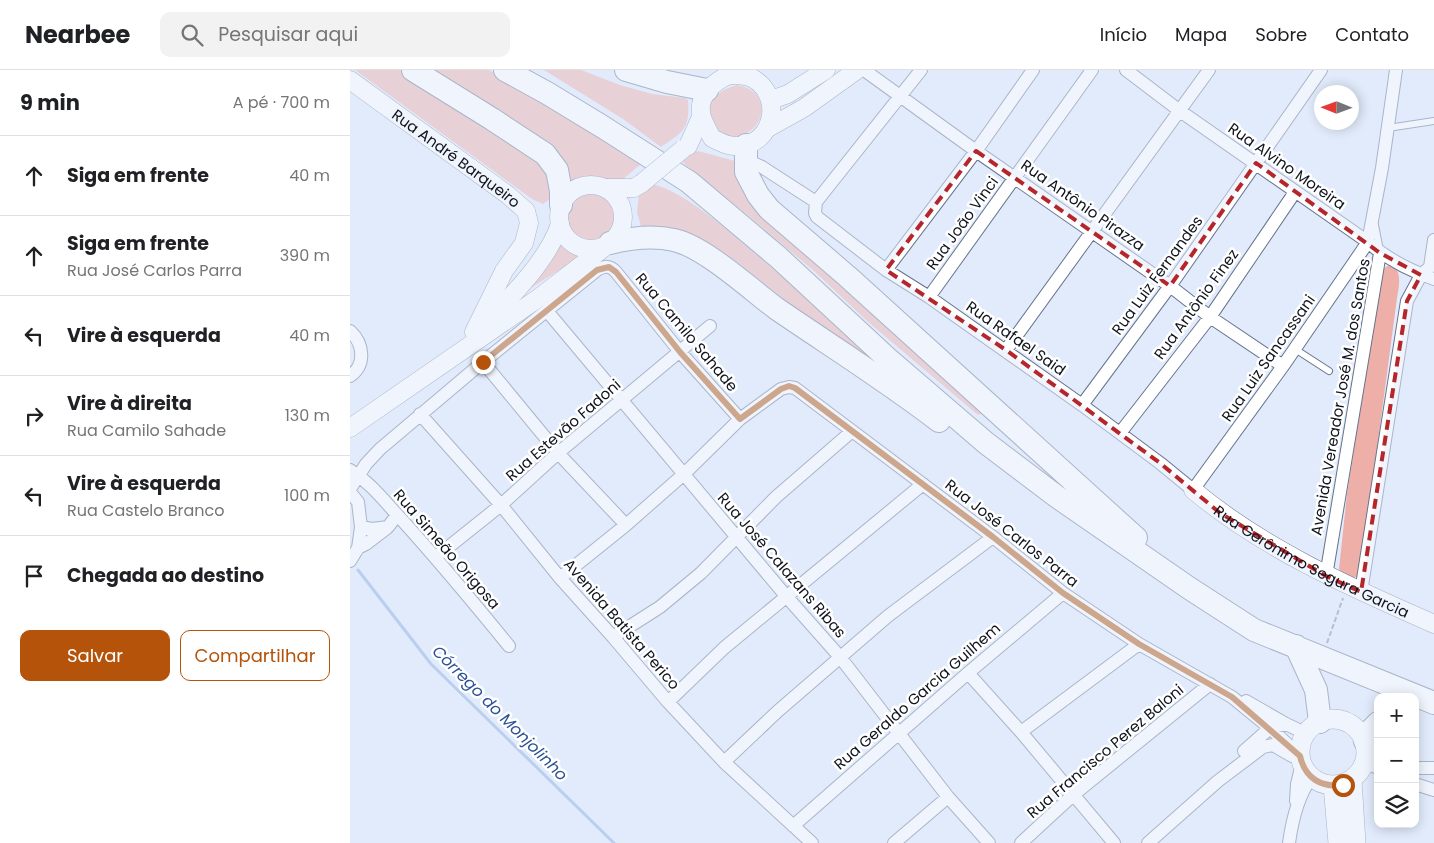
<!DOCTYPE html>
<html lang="pt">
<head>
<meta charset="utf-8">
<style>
	:root { --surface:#fff; --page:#f2f2f2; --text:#202124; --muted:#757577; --line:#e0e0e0; --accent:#b45309 }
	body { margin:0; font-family:Poppins,sans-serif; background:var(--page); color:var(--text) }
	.controls { position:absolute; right:15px; bottom:15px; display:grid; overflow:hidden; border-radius:10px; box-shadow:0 2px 12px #0003 }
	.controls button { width:45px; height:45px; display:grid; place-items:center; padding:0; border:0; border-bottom:1px solid var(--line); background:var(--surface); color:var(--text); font:25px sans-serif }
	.compass { position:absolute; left:964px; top:15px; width:45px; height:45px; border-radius:50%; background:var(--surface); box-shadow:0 2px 12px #0003; rotate:271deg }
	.stop { position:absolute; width:15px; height:15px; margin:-11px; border:4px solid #b45309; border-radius:50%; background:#fff }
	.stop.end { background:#b45309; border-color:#fff; box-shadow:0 1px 5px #0008 }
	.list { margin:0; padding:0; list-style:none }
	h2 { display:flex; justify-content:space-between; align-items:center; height:65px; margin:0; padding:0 20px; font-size:21px }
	h2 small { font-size:16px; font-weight:400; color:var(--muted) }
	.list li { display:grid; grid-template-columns:32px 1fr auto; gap:15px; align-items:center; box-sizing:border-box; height:80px; padding:0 20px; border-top:1px solid var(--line) }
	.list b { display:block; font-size:19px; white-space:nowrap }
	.list p { margin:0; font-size:16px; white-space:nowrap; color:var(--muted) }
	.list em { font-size:16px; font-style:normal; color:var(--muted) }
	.actions { display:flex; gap:10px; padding:15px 20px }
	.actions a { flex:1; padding:11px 0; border:1px solid var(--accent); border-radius:10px; text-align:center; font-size:18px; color:var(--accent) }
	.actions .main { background:var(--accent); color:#fff }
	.icon { flex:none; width:28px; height:28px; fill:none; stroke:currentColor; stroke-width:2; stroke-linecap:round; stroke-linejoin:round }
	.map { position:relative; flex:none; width:1084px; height:773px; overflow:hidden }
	header { display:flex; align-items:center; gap:30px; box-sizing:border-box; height:70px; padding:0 25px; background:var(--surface); border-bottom:1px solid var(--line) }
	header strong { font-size:24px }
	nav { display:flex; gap:28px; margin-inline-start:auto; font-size:18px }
	.search { width:350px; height:45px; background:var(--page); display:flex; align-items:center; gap:12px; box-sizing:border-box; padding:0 18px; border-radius:10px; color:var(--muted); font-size:19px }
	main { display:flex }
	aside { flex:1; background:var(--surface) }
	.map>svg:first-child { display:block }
	.green { fill:#eeafa9 }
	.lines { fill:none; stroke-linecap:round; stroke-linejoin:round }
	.stream { stroke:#8aaae1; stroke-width:3 }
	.lane-casing { stroke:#66748c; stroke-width:8 }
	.street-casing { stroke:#66748c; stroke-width:14 }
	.secondary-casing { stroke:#66748c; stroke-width:19 }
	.primary-casing { stroke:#66748c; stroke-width:20 }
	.highway-casing { stroke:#66748c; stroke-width:24 }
	.path { stroke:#828996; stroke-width:2; stroke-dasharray:5 2.5; stroke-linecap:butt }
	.lane { stroke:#fff; stroke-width:6 }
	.street { stroke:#fff; stroke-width:12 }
	.secondary { stroke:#fff; stroke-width:18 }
	.primary { stroke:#fff; stroke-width:19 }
	.highway { stroke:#fff; stroke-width:22 }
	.secondary-bridge-casing { stroke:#66748c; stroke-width:19; stroke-linecap:butt }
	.secondary-bridge { stroke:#fff; stroke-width:18 }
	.route { stroke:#b45309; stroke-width:6 }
	.marked { fill:none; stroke:#b5252a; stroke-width:4; stroke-dasharray:10 6; stroke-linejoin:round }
	.labels { text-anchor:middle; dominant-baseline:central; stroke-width:5; stroke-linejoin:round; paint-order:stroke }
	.street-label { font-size:15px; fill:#0e131c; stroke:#fff }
	.water-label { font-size:16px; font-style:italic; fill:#2c5295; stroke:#fff }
</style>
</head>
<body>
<header>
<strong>Nearbee</strong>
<div class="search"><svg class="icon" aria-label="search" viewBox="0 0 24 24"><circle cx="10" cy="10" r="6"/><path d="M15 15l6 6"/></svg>Pesquisar aqui</div>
<nav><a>Início</a><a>Mapa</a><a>Sobre</a><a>Contato</a></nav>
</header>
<main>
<aside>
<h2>9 min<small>A pé · 700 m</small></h2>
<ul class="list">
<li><svg class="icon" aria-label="ahead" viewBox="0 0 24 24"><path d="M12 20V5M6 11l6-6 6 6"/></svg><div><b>Siga em frente</b></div><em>40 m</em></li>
<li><svg class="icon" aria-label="ahead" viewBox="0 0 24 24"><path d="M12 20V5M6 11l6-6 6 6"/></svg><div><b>Siga em frente</b><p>Rua José Carlos Parra</p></div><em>390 m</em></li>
<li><svg class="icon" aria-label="left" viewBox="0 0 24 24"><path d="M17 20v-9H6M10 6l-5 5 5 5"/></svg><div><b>Vire à esquerda</b></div><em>40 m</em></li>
<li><svg class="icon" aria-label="right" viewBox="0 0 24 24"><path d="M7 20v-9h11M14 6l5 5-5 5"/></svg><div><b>Vire à direita</b><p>Rua Camilo Sahade</p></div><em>130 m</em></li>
<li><svg class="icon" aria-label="left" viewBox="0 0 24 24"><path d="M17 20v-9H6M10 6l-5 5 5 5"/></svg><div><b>Vire à esquerda</b><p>Rua Castelo Branco</p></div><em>100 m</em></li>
<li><svg class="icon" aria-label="arrive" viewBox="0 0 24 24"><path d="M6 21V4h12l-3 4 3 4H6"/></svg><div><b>Chegada ao destino</b></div></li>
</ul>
<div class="actions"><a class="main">Salvar</a><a>Compartilhar</a></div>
</aside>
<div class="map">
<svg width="1084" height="773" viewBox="0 0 1084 773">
	<rect width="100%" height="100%" fill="#e1ebfb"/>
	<path class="green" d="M5,0H53L178,81L200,106V129L193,134L182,129Z
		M82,0H139L179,22L292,93L272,110C253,110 235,103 218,115L197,73L188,66Z
		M194,0H231L270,15L302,24L335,28L338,30C340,59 333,62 311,77L273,49Z
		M387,15C427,22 414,67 381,67C377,67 370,65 367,62C365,60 363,55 361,52C350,32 370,20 387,15Z
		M348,81L385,91L634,342L628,345L517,251L464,201L401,148L337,96L332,91L341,83Z
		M302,114C333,121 375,158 400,179C449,221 497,265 546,307L469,257L387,192L359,175L291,157L287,142L289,124Z
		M218 148a24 24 0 1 1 48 0a24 24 0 1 1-48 0Z
		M208,171L217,179L233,185L168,226Z
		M1040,194C1053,200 1049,216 1047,228L1012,491L1008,506L1000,509L997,508L989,499L997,424L1032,200Z"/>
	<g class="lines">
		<path class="stream" d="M8,500L81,594L264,773"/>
		<defs>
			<path id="lane" d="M1038,58L1084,51
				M1025,155L1030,180
				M945,279L979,301"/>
			<path id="street" d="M514,0L626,81L820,216L860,247L933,296
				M571,0L466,132L465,143L467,147L536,200L579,227L732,335L810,393L843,420L933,296L1018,172L1032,98L1046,0
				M776,0L830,41L1018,172C1037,189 1061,201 1084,209
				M396,90L412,97L466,132
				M536,200L626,81L683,0
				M579,227L742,0
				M197,241L436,526L490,587L598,727L639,773
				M0,261C14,274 16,295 0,306
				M656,280L859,0
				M133,292L208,383L276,455
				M732,335L820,216L971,0
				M70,344L151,435L210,508L263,567L318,632L374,692L462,773
				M770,363L860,247L945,122
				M0,400C21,413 35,432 52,450C89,491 124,533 159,576
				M0,419L16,394L30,379L133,292L247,200C255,196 260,195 266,202L330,282L390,349
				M0,422L8,432L11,457L8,478L0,491
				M11,457L22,459L38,457L47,445
				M8,478L16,474L37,458
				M86,487L151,435L208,383L360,256
				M976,506L1030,183
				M210,508L276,455L334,404L390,349L431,319L439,317L445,318L643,467L713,523L789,574L882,627L920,658L950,686
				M1011,522L1057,231L1071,205L1080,197L1084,170
				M263,567L310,537L351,503L426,427L501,362
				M618,603L671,662L764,773
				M896,631L936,654L955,663
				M318,632L374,578L573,414
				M671,662L789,574
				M894,681L920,658L936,654
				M1017,682L1028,689
				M374,692L428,641L538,546L643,467
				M1015,693L1028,698
				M1065,698H1084
				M1065,714L1084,720
				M946,731L947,714L952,694
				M443,756L618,603L713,523
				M544,773L598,727
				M671,773L723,725L860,614
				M798,773L868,711L913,677L923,675L942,686
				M939,773C942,751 948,726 961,708"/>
			<g id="secondary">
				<path d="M379,5C387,5 395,5 402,8C434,25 424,75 388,76C379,77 370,72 362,68C359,62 354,54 352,47C346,27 363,12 379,5Z"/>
				<path id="s1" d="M0,10L158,125L176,141L179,153L174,173L154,201L124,262"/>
				<path d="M421,30L438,24L476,0"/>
				<path d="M418,58L454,38L507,0"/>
				<path d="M338,76L351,47"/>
				<circle cx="241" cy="147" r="32"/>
				<path d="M255,118H284L292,113"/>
				<path d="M132,255C160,229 198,190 210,154"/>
				<path d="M0,358L190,227L260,173"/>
				<path id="s2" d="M843,420C915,480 1000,517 1084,554"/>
			</g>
			<path id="primary" d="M950 682a33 33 0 1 1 66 0a33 33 0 1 1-66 0Z
				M1002,710L1006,773
				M983,716L988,773"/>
			<path id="highway" d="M63,0L142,49L195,84L207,100L211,121V135
				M155,0L197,23L253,57L339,112L428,187L537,288L636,373L706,426L839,518L904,560L1084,633
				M276,0L317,12L357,20
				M396,75V102L408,125L419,139L497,206L786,468
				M260,173C281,168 302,165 324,170C355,177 400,219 427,239C481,276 537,311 589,351
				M946,576L966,620L970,652
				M1015,671L1016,665L1028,653"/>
		</defs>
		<use href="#lane" class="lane-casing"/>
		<use href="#street" class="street-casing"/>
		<use href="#secondary" class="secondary-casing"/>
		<use href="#primary" class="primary-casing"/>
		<use href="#highway" class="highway-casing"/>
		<path class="path" d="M977,573L993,528"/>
		<use href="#lane" class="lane"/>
		<use href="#street" class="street"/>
		<use href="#secondary" class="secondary"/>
		<use href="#primary" class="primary"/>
		<use href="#highway" class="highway"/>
		<defs>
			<path id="secondary-bridge" d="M292,113L333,79"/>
		</defs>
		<use href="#secondary-bridge" class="secondary-bridge-casing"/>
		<use href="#secondary-bridge" class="secondary-bridge"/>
	</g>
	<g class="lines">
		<path class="route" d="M133,292L247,200L259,197L266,202L330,282L390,349L431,319L439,316L445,318L643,467L713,523L789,574L882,627L950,686C955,708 971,718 993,715"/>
	</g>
	<path d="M0 0H1084V773H0ZM626,81L820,216L906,93L1030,183L1071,205L1057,231L1011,522L976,506L870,443L810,393L656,280L536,200Z" fill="#e1ebfb" fill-opacity=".55" fill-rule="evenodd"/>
	<path class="marked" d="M626,81L820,216L906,93L1030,183L1071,205L1057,231L1011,522L976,506L870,443L810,393L656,280L536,200Z"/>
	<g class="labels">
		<g class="street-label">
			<text stroke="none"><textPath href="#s1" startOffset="132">Rua André Barqueiro</textPath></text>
			<text transform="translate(937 96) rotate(35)">Rua Alvino Moreira</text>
			<text transform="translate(733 135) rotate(35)">Rua Antônio Pirazza</text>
			<text transform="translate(612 153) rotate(-54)">Rua João Vinci</text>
			<text transform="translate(807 205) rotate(-54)">Rua Luiz Fernandes</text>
			<text transform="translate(846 234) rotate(-54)">Rua Antônio Finez</text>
			<text transform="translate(337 262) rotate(50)">Rua Camilo Sahade</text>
			<text transform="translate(666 268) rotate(35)">Rua Rafael Said</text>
			<text transform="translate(918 288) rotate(-55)">Rua Luiz Sancassani</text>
			<text transform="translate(990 327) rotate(-80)">Avenida Vereador José M. dos Santos</text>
			<text transform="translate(213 360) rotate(-41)">Rua Estevão Fadoni</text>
			<text transform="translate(662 463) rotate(38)">Rua José Carlos Parra</text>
			<text transform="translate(97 479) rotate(49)">Rua Simeão Origosa</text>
			<text stroke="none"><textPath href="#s2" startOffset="139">Rua Gerônimo Segura Garcia</textPath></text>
			<text transform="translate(432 495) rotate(49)">Rua José Calazans Ribas</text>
			<text transform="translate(272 554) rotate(49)">Avenida Batista Perico</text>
			<text transform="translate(567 626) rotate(-41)">Rua Geraldo Garcia Guilhem</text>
			<text transform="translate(755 681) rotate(-40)">Rua Francisco Perez Baloni</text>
		</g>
		<g class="water-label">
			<text transform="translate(150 643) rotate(45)">Córrego do Monjolinho</text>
		</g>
	</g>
</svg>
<div class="controls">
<button>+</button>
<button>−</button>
<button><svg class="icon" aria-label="layers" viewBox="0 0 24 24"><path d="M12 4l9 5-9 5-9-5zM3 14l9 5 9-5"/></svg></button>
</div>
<svg class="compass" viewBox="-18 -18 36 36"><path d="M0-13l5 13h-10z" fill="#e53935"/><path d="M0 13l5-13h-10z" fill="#757577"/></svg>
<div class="stop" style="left:993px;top:715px"></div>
<div class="stop end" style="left:133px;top:292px"></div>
</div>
</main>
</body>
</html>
